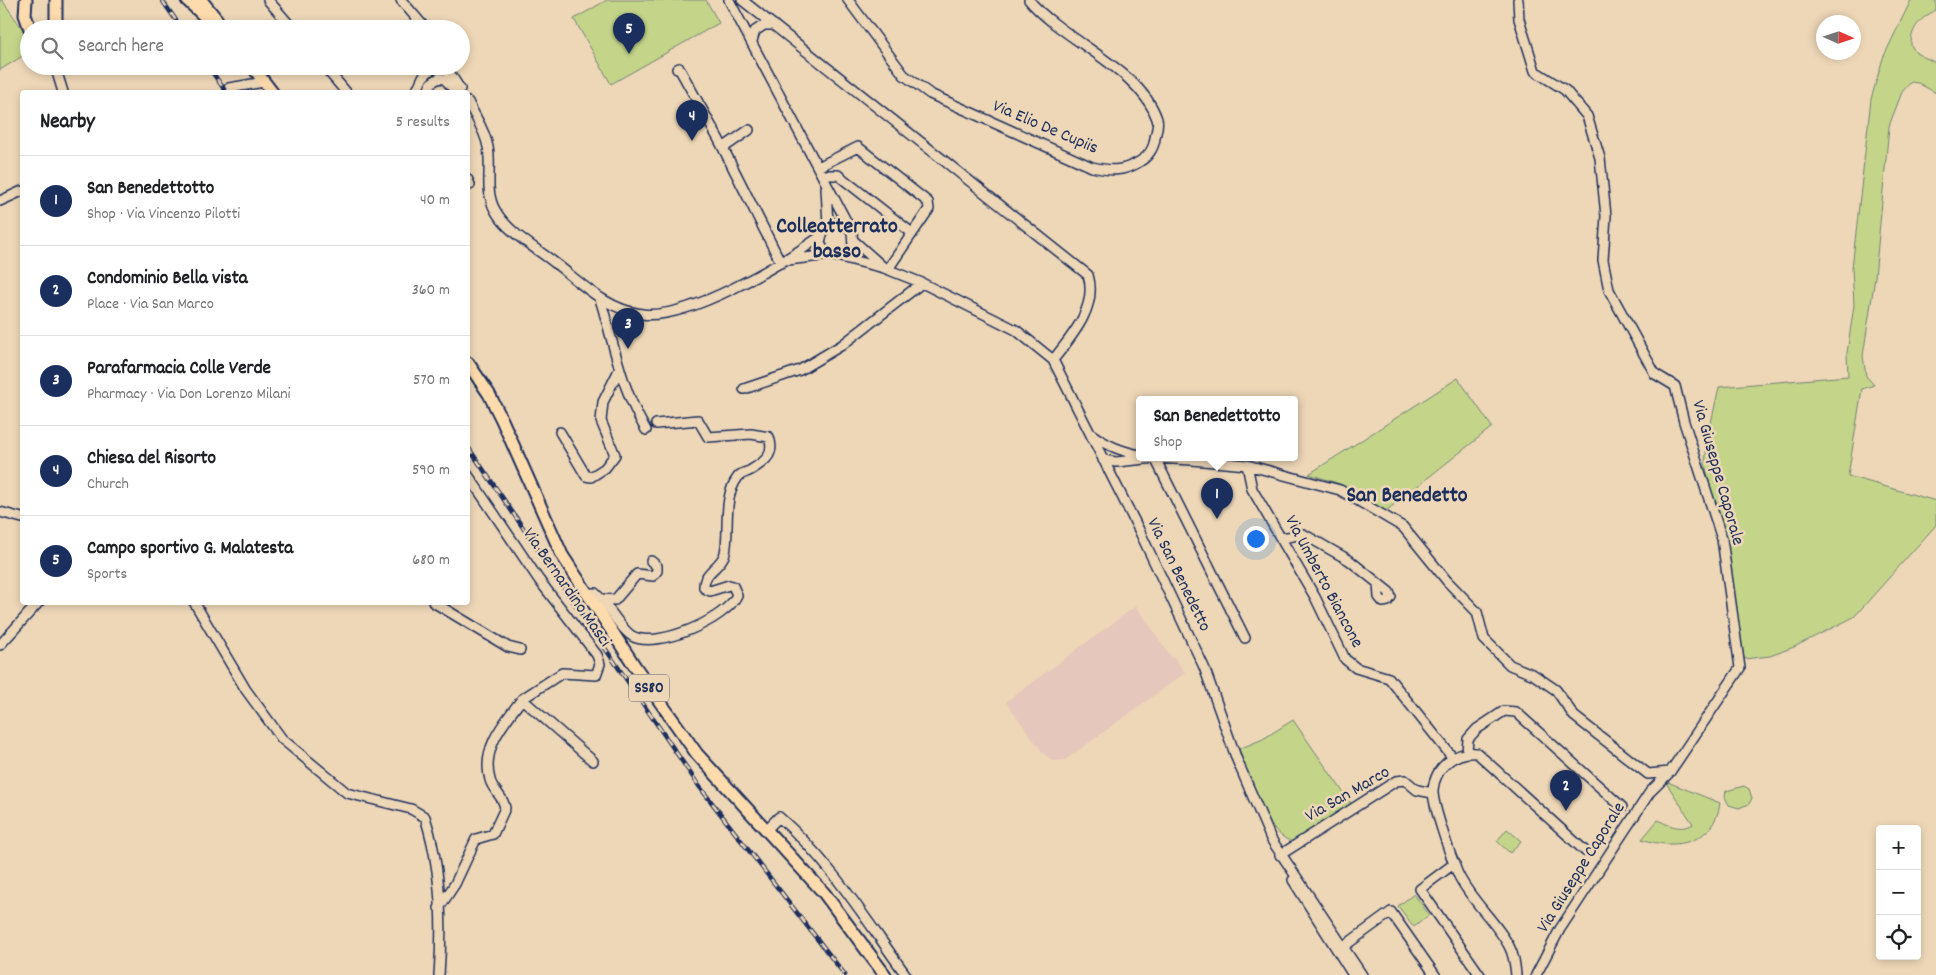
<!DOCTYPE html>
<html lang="en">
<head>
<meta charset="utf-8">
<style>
	:root { --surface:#fff; --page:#f2f2f2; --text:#202124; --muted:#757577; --line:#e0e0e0; --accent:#1b2f5e }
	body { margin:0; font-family:Dekko,sans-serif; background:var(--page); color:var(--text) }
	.controls { position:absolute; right:15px; bottom:15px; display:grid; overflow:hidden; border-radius:5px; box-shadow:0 2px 8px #0003 }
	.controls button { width:45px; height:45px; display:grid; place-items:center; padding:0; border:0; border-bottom:1px solid var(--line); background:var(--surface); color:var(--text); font:25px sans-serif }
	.compass { position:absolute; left:1816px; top:15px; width:45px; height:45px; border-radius:50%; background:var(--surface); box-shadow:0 2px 8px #0003; rotate:93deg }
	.you { position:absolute; left:1255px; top:538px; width:18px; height:18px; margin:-12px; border:4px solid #fff; border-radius:50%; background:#1a73e8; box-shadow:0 0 0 8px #1a73e833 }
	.badge { display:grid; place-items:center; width:32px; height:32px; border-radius:50%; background:var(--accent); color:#fff; font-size:16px; font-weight:700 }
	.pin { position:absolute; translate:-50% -41px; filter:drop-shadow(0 1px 2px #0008) }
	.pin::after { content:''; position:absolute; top:26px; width:18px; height:15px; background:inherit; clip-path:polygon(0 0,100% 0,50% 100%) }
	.popup { position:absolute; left:1136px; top:396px; width:162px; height:65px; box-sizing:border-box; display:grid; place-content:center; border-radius:5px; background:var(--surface); filter:drop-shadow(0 1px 4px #0005); font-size:16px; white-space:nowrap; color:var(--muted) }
	.popup b { font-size:19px; color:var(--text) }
	.popup::after { content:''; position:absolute; left:50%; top:100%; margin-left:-10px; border:10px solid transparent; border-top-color:var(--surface) }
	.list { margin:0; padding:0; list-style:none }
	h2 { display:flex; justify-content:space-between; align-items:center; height:65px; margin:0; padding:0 20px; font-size:21px }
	h2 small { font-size:16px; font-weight:400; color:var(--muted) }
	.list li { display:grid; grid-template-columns:32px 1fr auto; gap:15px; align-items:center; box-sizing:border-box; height:90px; padding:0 20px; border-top:1px solid var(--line) }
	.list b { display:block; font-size:19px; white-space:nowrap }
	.list p { margin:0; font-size:16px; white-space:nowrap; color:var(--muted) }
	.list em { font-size:16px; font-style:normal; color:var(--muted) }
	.icon { flex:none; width:28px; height:28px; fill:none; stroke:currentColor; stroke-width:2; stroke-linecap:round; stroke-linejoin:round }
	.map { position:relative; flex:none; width:1936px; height:975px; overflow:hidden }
	.search { position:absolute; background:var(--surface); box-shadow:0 2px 8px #0003; left:20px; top:20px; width:450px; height:55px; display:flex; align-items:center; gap:12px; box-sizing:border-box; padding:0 18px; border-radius:28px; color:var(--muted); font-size:19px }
	.panel { position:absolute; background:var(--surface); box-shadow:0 2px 8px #0003; left:20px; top:90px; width:450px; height:515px; border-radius:5px }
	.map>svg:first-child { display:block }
	.built { fill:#e5c7bb }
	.green { fill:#c4d58a; stroke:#708274 }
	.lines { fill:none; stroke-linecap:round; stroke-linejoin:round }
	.minor-casing { stroke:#1b2f5e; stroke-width:12 }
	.major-casing { stroke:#1b2f5e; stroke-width:15 }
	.minor { stroke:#eed7b7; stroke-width:9 }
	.major { stroke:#fedbac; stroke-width:11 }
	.rail-casing { stroke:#1b2f5e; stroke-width:4.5 }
	.rail { stroke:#eed7b7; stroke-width:2.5; stroke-dasharray:8; stroke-linecap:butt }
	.labels { text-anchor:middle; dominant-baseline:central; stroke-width:5; stroke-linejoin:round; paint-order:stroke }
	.shield { fill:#eed7b7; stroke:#5a6179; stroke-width:1 }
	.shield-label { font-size:16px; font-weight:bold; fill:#1b2f5e }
	.street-label { font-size:18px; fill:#1b2f5e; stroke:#eed7b7 }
	.district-label { font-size:22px; font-weight:bold; fill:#1b2f5e; stroke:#eed7b7 }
</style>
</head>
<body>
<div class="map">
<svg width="1936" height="975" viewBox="0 0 1936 975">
	<rect width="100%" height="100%" fill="#eed7b7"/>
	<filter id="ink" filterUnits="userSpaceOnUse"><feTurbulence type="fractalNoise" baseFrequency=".02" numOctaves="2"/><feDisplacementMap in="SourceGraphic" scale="10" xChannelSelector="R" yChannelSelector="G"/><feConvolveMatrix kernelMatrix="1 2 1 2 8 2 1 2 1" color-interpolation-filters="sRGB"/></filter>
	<g filter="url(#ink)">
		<path class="built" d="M1136,606L1172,658L1174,657L1185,673L1065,760L1053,761L1043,753L1006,702Z"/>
		<path class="green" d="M0,0H2L29,38V52L0,70Z
			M607,0H706L719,23L611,84L574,19Z
			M1911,0H1936V10C1921,18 1911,27 1911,45L1916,53L1936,63V93L1918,83L1911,82L1902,92L1889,126L1875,277L1863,356L1866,376L1874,385L1862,389L1848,476L1936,501V525L1854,617L1794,647L1770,656L1744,659L1728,559L1705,465L1707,441L1719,387L1848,376L1847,353L1854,305L1852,268L1871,99L1883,58Z
			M1458,378L1492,427L1386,511L1340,484L1309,474Z
			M1293,720L1353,806L1298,842C1267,844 1248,772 1239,749L1263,739Z
			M1665,781L1720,803C1715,843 1676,851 1642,839L1658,820C1669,826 1682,831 1693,824Z
			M1744,786L1749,789L1752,798L1749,804L1739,808L1729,805L1725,797L1726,791Z
			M1507,829L1521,841L1510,853L1497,841Z
			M1414,894L1429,915L1414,927L1398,906Z"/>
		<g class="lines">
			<defs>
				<path id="minor" d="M268,0L293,29
					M401,0L426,29
					M729,0L852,232L853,246C843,262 825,259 820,242L824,228L837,223L849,228
					M742,0L1088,275C1098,307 1072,336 1053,360
					M848,0L904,75L930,94L1092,167C1110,171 1122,172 1139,162C1148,157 1154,148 1155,138C1156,132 1159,124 1157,119C1141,69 1062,40 1029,0
					M1518,0L1519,19L1535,71L1565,90L1587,116L1600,158L1606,216L1603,260L1609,290L1655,374L1675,386L1684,422L1722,539L1740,668L1670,772L1650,792L1560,929L1536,975
					M752,41L755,31L764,25H774
					M55,66L63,92
					M324,66L346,92
					M445,66L460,89
					M677,69L679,68L719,140L781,263
					M229,88L264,82
					M416,92L423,77L434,66
					M428,92L431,83L439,78L445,79L456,92
					M468,102C475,117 485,130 488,147C492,168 484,190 495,210C507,232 536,248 555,263C581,283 607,310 642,314C687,321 783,263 820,237
					M723,148L749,130
					M818,167L858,147L928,202L929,209L888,269
					M823,175H838L912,233
					M468,180L470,185
					M826,188L828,225
					M0,201L22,191
					M854,241L882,266
					M840,257L884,268L922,283L1016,330L1053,360L1139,530L1204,667L1237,760L1271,839L1362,975
					M788,260L829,255
					M600,299C614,343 621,389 646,430
					M744,389L800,370L842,345L922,283
					M560,432L586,476L591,477L605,468L615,455L601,421L603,402L619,370
					M1090,433C1106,445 1120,451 1140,455
					M1155,458L1245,638
					M1103,460L1116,462L1155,458L1192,460L1247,465L1340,490L1403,527L1447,581L1477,612L1484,639L1510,665L1534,675L1556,690L1574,716L1648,774L1670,772
					M1247,465L1252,489L1315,597L1345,659L1356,668L1389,678L1453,758
					M468,475L539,580L597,655L600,664L596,675L562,673L522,699L593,761
					M0,512L22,518
					M1282,538L1303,534L1349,560L1389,592L1391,597L1388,601L1383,602L1379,597L1378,584
					M586,593H595C608,604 619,628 632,636C656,650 727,619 737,595L733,586L729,585L710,591L704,588C703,571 721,568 725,553C730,529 722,498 738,477C742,472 747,473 751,470C766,461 775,454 769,437L751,434L708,437L698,420L656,424
					M602,599L615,600L637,574L653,576L657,571V566L651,561
					M194,602L246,690L282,739L347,793L411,809L425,817C441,867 443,923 439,975
					M433,602L508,647L520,650
					M0,645L39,602
					M1467,752L1468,739L1477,729L1504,711L1516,712L1622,807
					M767,829L779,817C831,862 866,920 906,975
					M1280,855L1396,781L1405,780L1417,790L1433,793
					M1455,863L1420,889L1480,975
					M1293,880L1353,975
					M439,908L455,884L476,839L493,834L505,808C504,797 493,791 490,780C481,748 504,723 522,699
					M1343,947L1391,912L1435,975
					M1516,975C1515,964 1514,955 1509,946C1495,920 1470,900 1458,874C1452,860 1432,804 1433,790C1435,767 1455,751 1477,753L1585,851"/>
				<path id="major" d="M26,0L25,15L30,29
					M56,0V29
					M187,0L218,29
					M201,0L217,20
					M252,66L272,92
					M468,363L489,394L502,420L562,555L636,668L697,754L824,893L885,975"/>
			</defs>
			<use href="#minor" class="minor-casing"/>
			<use href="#major" class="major-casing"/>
			<use href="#minor" class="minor"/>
			<use href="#major" class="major"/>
			<defs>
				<path id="rail" d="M162,0L182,29
					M208,66L226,92
					M468,447L699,786L845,975"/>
			</defs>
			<use href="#rail" class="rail-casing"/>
			<use href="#rail" class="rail"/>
		</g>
	</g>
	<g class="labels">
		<rect class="shield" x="629" y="674.5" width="40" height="27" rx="4"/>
		<g class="shield-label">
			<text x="649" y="688">SS80</text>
		</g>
		<g class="street-label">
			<text transform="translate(1045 128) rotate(23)">Via Elio De Cupiis</text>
			<text transform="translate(1717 473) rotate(74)">Via Giuseppe Caporale</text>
			<text transform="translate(1178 575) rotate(64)">Via San Benedetto</text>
			<text transform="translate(1323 582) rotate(62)">Via Umberto Biancone</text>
			<text transform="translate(566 588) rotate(55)">Via Bernardino Masci</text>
			<text transform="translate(1348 795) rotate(-30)">Via San Marco</text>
			<text transform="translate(1582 868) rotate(-58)">Via Giuseppe Caporale</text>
		</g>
		<g class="district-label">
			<text x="837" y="227">Colleatterrato<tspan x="837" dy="25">basso</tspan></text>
			<text x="1407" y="496">San Benedetto</text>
		</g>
	</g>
</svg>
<div class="controls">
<button>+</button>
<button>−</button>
<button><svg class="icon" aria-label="locate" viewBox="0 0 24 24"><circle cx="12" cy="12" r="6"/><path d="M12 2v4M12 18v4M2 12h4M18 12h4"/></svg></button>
</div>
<svg class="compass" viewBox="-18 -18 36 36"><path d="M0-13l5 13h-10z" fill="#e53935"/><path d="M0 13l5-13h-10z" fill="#757577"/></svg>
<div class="you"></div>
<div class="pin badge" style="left:1217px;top:519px">1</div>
<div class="popup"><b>San Benedettotto</b>Shop</div>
<div class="pin badge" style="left:1566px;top:811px">2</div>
<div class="pin badge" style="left:628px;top:349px">3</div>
<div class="pin badge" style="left:692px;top:141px">4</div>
<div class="pin badge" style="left:629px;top:54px">5</div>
<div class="search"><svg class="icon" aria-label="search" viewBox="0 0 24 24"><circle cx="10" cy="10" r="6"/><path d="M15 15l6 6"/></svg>Search here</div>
<section class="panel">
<h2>Nearby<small>5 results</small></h2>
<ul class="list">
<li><span class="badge">1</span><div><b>San Benedettotto</b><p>Shop · Via Vincenzo Pilotti</p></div><em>40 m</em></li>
<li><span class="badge">2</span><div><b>Condominio Bella vista</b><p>Place · Via San Marco</p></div><em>360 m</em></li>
<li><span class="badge">3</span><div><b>Parafarmacia Colle Verde</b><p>Pharmacy · Via Don Lorenzo Milani</p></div><em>570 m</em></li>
<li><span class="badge">4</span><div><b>Chiesa del Risorto</b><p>Church</p></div><em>590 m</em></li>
<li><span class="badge">5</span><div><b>Campo sportivo G. Malatesta</b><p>Sports</p></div><em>680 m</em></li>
</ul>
</section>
</div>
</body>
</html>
